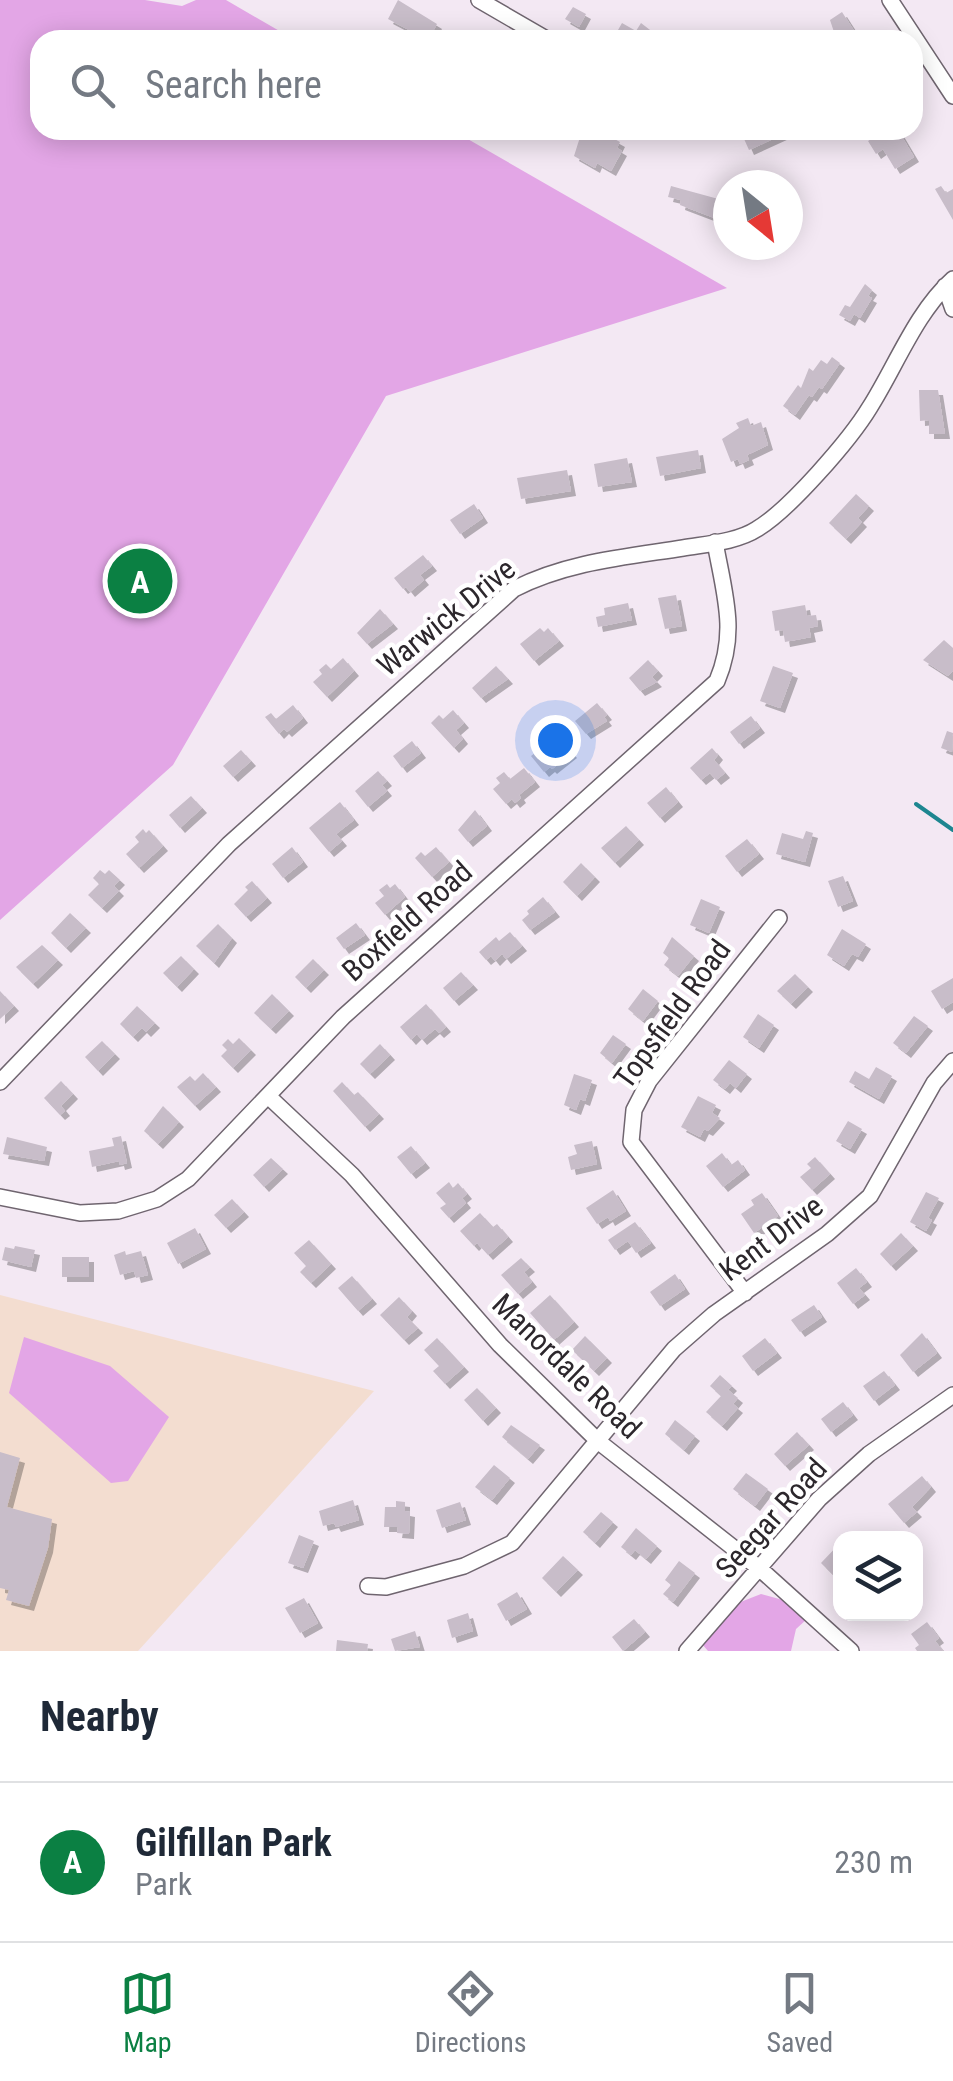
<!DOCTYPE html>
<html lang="en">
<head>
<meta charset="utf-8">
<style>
	:root { --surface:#fff; --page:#f6f6f7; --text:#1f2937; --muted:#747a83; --line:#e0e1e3; --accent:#0b8043 }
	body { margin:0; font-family:"Roboto Condensed",sans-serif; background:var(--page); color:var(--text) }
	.controls { position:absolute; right:30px; bottom:30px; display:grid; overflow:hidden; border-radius:20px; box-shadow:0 5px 25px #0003 }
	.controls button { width:90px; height:90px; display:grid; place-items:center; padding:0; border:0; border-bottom:2px solid var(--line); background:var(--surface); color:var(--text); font:50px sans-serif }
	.compass { position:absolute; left:713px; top:170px; width:90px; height:90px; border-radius:50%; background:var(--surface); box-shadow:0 5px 25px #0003; rotate:150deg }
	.you { position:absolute; left:555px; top:740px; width:35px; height:35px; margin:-25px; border:8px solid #fff; border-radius:50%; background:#1a73e8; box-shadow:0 0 0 15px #1a73e833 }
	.badge { display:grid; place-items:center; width:65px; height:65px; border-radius:50%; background:var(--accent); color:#fff; font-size:32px; font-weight:700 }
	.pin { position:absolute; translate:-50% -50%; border:5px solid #fff; box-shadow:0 2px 10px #0006 }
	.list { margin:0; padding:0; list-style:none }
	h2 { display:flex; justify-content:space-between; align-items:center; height:130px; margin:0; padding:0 40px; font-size:42px }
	h2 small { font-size:32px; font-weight:400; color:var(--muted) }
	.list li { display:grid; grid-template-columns:65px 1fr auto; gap:30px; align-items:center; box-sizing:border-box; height:160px; padding:0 40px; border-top:2px solid var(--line) }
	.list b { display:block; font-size:38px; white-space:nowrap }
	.list p { margin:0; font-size:32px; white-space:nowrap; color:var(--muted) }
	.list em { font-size:32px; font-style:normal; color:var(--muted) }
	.icon { flex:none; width:55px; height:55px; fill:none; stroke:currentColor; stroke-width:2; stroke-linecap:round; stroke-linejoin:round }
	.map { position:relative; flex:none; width:953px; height:1651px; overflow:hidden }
	.search { position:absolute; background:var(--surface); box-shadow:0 5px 25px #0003; left:30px; right:30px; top:30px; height:110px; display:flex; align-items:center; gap:25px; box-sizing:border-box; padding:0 35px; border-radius:30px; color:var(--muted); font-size:38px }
	.sheet { height:290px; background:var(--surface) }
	nav { display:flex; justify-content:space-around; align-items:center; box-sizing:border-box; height:140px; border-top:2px solid var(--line); background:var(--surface); font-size:28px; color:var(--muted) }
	nav a { display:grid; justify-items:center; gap:5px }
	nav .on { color:var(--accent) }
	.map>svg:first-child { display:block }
	.education { fill:#f3ddd0 }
	.green { fill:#e3a6e6 }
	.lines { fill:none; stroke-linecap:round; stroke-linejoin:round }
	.stream { stroke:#1d8690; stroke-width:4 }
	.building { fill:#c8bdc9; filter:url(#shadow) }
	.minor-casing { stroke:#6f656f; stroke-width:18 }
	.minor { stroke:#fff; stroke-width:15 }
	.labels { text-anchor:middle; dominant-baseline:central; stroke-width:9; stroke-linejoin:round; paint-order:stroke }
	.street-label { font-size:30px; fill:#2c272c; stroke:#fff }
</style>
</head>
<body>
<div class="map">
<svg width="953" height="1651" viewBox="0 0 953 1651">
	<defs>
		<filter id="shadow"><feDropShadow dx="5" dy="5" stdDeviation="0" flood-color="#0004"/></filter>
	</defs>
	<rect width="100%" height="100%" fill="#f3e8f3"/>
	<path class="education" d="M0,1295L374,1391L138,1651H0Z"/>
	<path class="green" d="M0,0H145L182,6L196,0H226L295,40H40V130H452L727,288L386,396L173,765L0,920Z
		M24,1337L110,1366L169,1417L128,1481L111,1483L9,1393Z
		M761,1594L783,1600L807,1619L796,1629L791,1651H708L702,1644L738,1603Z"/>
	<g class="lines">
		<path class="stream" d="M916,804L953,830"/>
	</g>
	<path class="building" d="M398,0L437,24L428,40L388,19Z
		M573,7L586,14L579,27L565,19Z
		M842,12L860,40H822L820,36L826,32L828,36L834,32L830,20Z
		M622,23L636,31L641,23L663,40H630L618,30Z
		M740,130H782L784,134L749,150Z
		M886,130H898L914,157L895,169L883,149L876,154L868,141Z
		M589,131L597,135L600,131L620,142L617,148L622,151L611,171L597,163L595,168L574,156L581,134Z
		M671,186L722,200L717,219L680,205L681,200L668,197Z
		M941,186L946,193L953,189V220L935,189Z
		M865,284L872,290L868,296L872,298L860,318L854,314L850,321L839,315L845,305L850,307Z
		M832,357L840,363L822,389L819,387L812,397L809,395L795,415L783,406L798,385L801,388L809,368L813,371L821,360L827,364Z
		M919,390H938L945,434H929V420L920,421Z
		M748,418L751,426L761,422L768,445L747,455L749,460L740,464L738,459L731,462L722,439L739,428L736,423Z
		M698,450L701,468L660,476L656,457Z
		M627,458L632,482L598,487L594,464Z
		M567,470L571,491L521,499L517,478Z
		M856,494L869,506L858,518L862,522L846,539L829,523Z
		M474,504L483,518L460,534L450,520Z
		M423,555L432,566L420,575L424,580L410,592L406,587L403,589L394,578Z
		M676,595L682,626L665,629L658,598Z
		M628,603L632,620L598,627L596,617L605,615L604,608Z
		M805,605L807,616L816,615L818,626L809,628L811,637L785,642L783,630L775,631L772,611Z
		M380,609L393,624L367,644L357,633Z
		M540,628L544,632L548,628L559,641L534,661L520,644Z
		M944,640L953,648V671L948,676L923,660Z
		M343,658L354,671L327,697L313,682L322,674L319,670L326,664L331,669Z
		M648,660L658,671L652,677L657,682L640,691L629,678Z
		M496,666L508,679L481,698L472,688Z
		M773,666L793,673L780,708L760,701Z
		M597,703L607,715L604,717L607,721L586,734L575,721Z
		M293,705L303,718L287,732L284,729L279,734L265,717L271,713L276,719Z
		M453,710L464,723L456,730L463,739L454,748L431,723L439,715L443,719Z
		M751,716L760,728L739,744L730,732Z
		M947,731L953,733L952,752L941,748Z
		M560,740L572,753L552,769L550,767L544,772L531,756L539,750L543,755Z
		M412,741L421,753L402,768L393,756Z
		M712,748L718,755L714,760L725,773L716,780L710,773L701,780L690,768Z
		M241,750L251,761L233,777L223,766Z
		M524,768L535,782L519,795L521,798L515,803L512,799L506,804L493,789L500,783L496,778L504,772L510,779Z
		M378,771L387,781L382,785L387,791L368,807L355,791Z
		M666,787L678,802L660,818L647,803Z
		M191,796L202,808L180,828L169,815Z
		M340,802L354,820L336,834L342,841L329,852L309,828Z
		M475,810L487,826L468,842L458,830Z
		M626,826L639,840L615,863L601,848Z
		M143,829L146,833L149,830L163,846L139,868L126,854L139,842L135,837Z
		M806,831L813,833L805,862L776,854L782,833L803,839Z
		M747,839L759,854L737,872L725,856Z
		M292,847L303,862L283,878L272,864Z
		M436,847L449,862L432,877L415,858L421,852L425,856Z
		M581,863L595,877L577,896L563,882Z
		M100,870L105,874L109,870L120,880L114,886L119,891L102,908L88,895L99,884L93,878Z
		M843,876L853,901L838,907L828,881Z
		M252,881L267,898L246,917L234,904L248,890L245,887Z
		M387,884L390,888L395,884L405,897L385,915L375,903L384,896L379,890Z
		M543,897L555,912L530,930L522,920L529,914L527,911Z
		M701,899L720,907L709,933L690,925Z
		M70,913L86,928L66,948L51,933Z
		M356,923L365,935L344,949L336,938Z
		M218,924L232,938L214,963L196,946Z
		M842,929L866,944L858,957L852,954L844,966L827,955Z
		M510,932L522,946L506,959L502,954L495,961L491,956L486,960L479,952L496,937L499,941Z
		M672,937L694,956L678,976L664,965L669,958L663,953Z
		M42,945L58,960L33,984L16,967Z
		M181,956L194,969L177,987L163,973Z
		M313,959L324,970L306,988L295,977Z
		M461,972L473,985L454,1001L443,988Z
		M795,974L808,987L791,1004L777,991Z
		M953,978V1002L942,1009L931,991Z
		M643,989L658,1001L643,1021L628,1009Z
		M0,991L14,1006L0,1019Z
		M272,994L289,1011L271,1029L254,1013Z
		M426,1004L446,1027L439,1033L435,1029L422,1040L417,1034L411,1040L400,1027Z
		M137,1006L155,1023L146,1032L142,1028L133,1037L120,1024Z
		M758,1014L774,1025L759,1048L743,1037Z
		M914,1016L928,1026L906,1053L893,1043Z
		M613,1035L626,1044L612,1063L600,1053Z
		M239,1038L251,1050L233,1068L221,1056L227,1050L222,1045L228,1039L233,1044Z
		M102,1041L115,1054L98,1071L85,1057Z
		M380,1044L390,1055L370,1074L360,1064Z
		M729,1060L747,1074L736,1088L730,1083L725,1089L713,1080Z
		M876,1067L892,1076L879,1099L849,1082L855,1071L869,1079Z
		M203,1073L216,1087L195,1106L177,1087L190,1076L195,1081Z
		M574,1074L592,1080L585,1101L580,1099L576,1110L564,1105Z
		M61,1081L73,1094L61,1106L65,1111L60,1115L44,1098Z
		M342,1082L354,1095L358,1092L379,1114L365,1127L333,1091Z
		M698,1096L716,1105L712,1113L720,1118L708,1131L704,1129L700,1137L681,1127Z
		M163,1106L179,1122L158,1144L144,1131Z
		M848,1121L862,1129L850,1149L836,1141Z
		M121,1136L127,1163L120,1165L119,1161L92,1167L89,1151L114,1146L112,1138Z
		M7,1137L47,1147L44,1161L3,1154Z
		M592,1141L597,1164L571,1170L568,1157L577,1154L574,1145Z
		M411,1146L425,1163L411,1174L397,1157Z
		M722,1153L731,1165L738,1160L745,1170L723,1187L706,1166Z
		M815,1157L830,1174L812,1190L800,1177L811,1168L807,1164Z
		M271,1158L283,1169L264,1187L253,1175Z
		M449,1182L453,1188L458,1183L467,1194L462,1198L466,1203L449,1218L440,1208L446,1204L436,1193Z
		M613,1190L626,1211L610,1221L608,1217L597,1224L586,1208Z
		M926,1192L939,1198L928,1218L932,1220L926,1231L910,1222Z
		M762,1193L778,1216L754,1233L741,1214L754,1205L751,1200Z
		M232,1199L244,1212L226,1228L214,1215Z
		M480,1213L493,1227L497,1224L508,1237L488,1255L477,1243L474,1246L460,1231Z
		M635,1222L651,1243L636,1253L628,1241L615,1250L608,1240Z
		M195,1228L206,1249L178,1264L167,1243Z
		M901,1233L913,1246L891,1266L880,1254Z
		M309,1240L331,1264L311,1283L300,1272L306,1266L294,1253Z
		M15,1246L35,1250L31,1267L2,1260L5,1247L14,1249Z
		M125,1251L126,1255L141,1251L148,1275L136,1278L134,1271L120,1275L114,1255Z
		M62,1257H89V1277H62Z
		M521,1258L530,1267L524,1272L532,1282L518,1294L501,1275Z
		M856,1268L867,1282L859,1288L865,1295L853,1304L837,1283Z
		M675,1274L685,1289L660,1306L650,1292Z
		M352,1276L372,1299L358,1311L338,1288Z
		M550,1295L574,1322L554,1340L530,1313Z
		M399,1297L412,1311L407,1317L418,1328L404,1340L380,1315Z
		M814,1305L822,1317L800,1332L791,1320Z
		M922,1333L937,1353L913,1372L900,1355Z
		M585,1336L607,1358L594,1371L572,1350Z
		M437,1338L464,1367L445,1384L433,1371L439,1366L424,1350Z
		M765,1338L777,1353L753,1371L742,1356Z
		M884,1371L895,1385L874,1401L863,1386Z
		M720,1375L732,1386L728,1390L738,1398L733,1404L738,1408L722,1426L706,1412L721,1396L710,1386Z
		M477,1388L496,1408L483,1421L464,1400Z
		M843,1402L853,1415L831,1432L821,1419Z
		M675,1420L695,1436L684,1450L665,1434Z
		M511,1425L540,1445L528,1459L502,1437Z
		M797,1432L809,1445L785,1466L774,1454Z
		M0,1452L20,1458L7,1507L52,1519L48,1548L29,1606L6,1600L9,1590L0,1588Z
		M494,1465L510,1478L492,1500L475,1487Z
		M746,1473L768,1489L755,1506L733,1489Z
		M922,1476L931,1487L912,1507L917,1512L904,1523L888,1504Z
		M353,1500L359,1520L336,1527L334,1523L323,1526L319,1511Z
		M396,1501L405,1502V1511L410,1512L409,1534L397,1533L398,1527H384L385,1507H396Z
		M460,1502L466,1520L442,1528L436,1510Z
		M601,1512L613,1522L595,1543L583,1532Z
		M636,1528L657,1546L646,1559L635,1550L631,1555L621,1547Z
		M299,1535L314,1541L303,1568L288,1563Z
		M840,1543V1572L835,1577L821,1563Z
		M563,1556L578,1570L556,1592L542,1578Z
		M679,1561L695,1573L673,1602L663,1594L671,1585L665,1580Z
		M517,1592L527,1609L506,1621L497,1604Z
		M304,1598L318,1623L300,1633L285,1608Z
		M468,1613L473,1631L452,1638L447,1620Z
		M634,1619L645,1632L623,1651L612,1637Z
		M927,1622L939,1638L935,1641L943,1651H917L915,1648L919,1645L911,1634Z
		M415,1631L420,1647L395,1651L391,1639Z
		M337,1640L368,1644L367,1651H336Z"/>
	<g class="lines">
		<defs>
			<path id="minor" d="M479,0L548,40
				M890,0L953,96
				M945,286L953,309
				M0,1082L229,844L514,589C567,562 625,557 683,548C706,544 737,542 757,529C789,510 850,440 870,407C896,366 916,312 953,279
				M268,1096L352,1175L500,1345L599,1442L759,1568L851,1651
				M0,1197L80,1213L118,1211L157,1199L188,1179L343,1017L717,681C738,632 724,593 715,542
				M745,1293L631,1142L634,1110L649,1081L779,918
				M368,1586L386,1587L464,1566L512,1543L674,1349L714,1314L827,1234L870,1196L934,1083L953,1061
				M687,1651L819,1499L869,1454L953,1395"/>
		</defs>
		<use href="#minor" class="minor-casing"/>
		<use href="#minor" class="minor"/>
	</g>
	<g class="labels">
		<g class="street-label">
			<text transform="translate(446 617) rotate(-39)">Warwick Drive</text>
			<text transform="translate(407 921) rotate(-42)">Boxfield Road</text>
			<text transform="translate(672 1014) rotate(-54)">Topsfield Road</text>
			<text transform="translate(771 1238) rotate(-37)">Kent Drive</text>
			<text transform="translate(567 1366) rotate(44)">Manordale Road</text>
			<text transform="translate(771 1518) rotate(-48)">Seegar Road</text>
		</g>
	</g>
</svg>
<div class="controls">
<button><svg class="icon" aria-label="layers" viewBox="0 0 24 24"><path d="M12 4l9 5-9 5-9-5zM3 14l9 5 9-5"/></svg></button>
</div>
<svg class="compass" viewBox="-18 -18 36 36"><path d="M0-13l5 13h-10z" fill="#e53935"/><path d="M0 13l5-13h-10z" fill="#747a83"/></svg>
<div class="you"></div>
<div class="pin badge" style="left:140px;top:581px">A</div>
<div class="search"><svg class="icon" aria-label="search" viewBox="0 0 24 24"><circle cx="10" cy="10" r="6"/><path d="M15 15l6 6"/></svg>Search here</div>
</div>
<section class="sheet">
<h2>Nearby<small></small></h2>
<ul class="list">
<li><span class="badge">A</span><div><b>Gilfillan Park</b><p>Park</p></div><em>230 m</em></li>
</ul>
</section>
<nav>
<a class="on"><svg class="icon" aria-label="map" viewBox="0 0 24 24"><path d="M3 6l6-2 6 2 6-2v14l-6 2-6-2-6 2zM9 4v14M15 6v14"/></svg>Map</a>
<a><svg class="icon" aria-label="directions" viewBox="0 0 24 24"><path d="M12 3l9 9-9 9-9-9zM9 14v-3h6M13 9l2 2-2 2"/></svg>Directions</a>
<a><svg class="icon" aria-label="saved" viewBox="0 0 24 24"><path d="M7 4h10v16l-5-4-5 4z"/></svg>Saved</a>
</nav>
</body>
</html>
